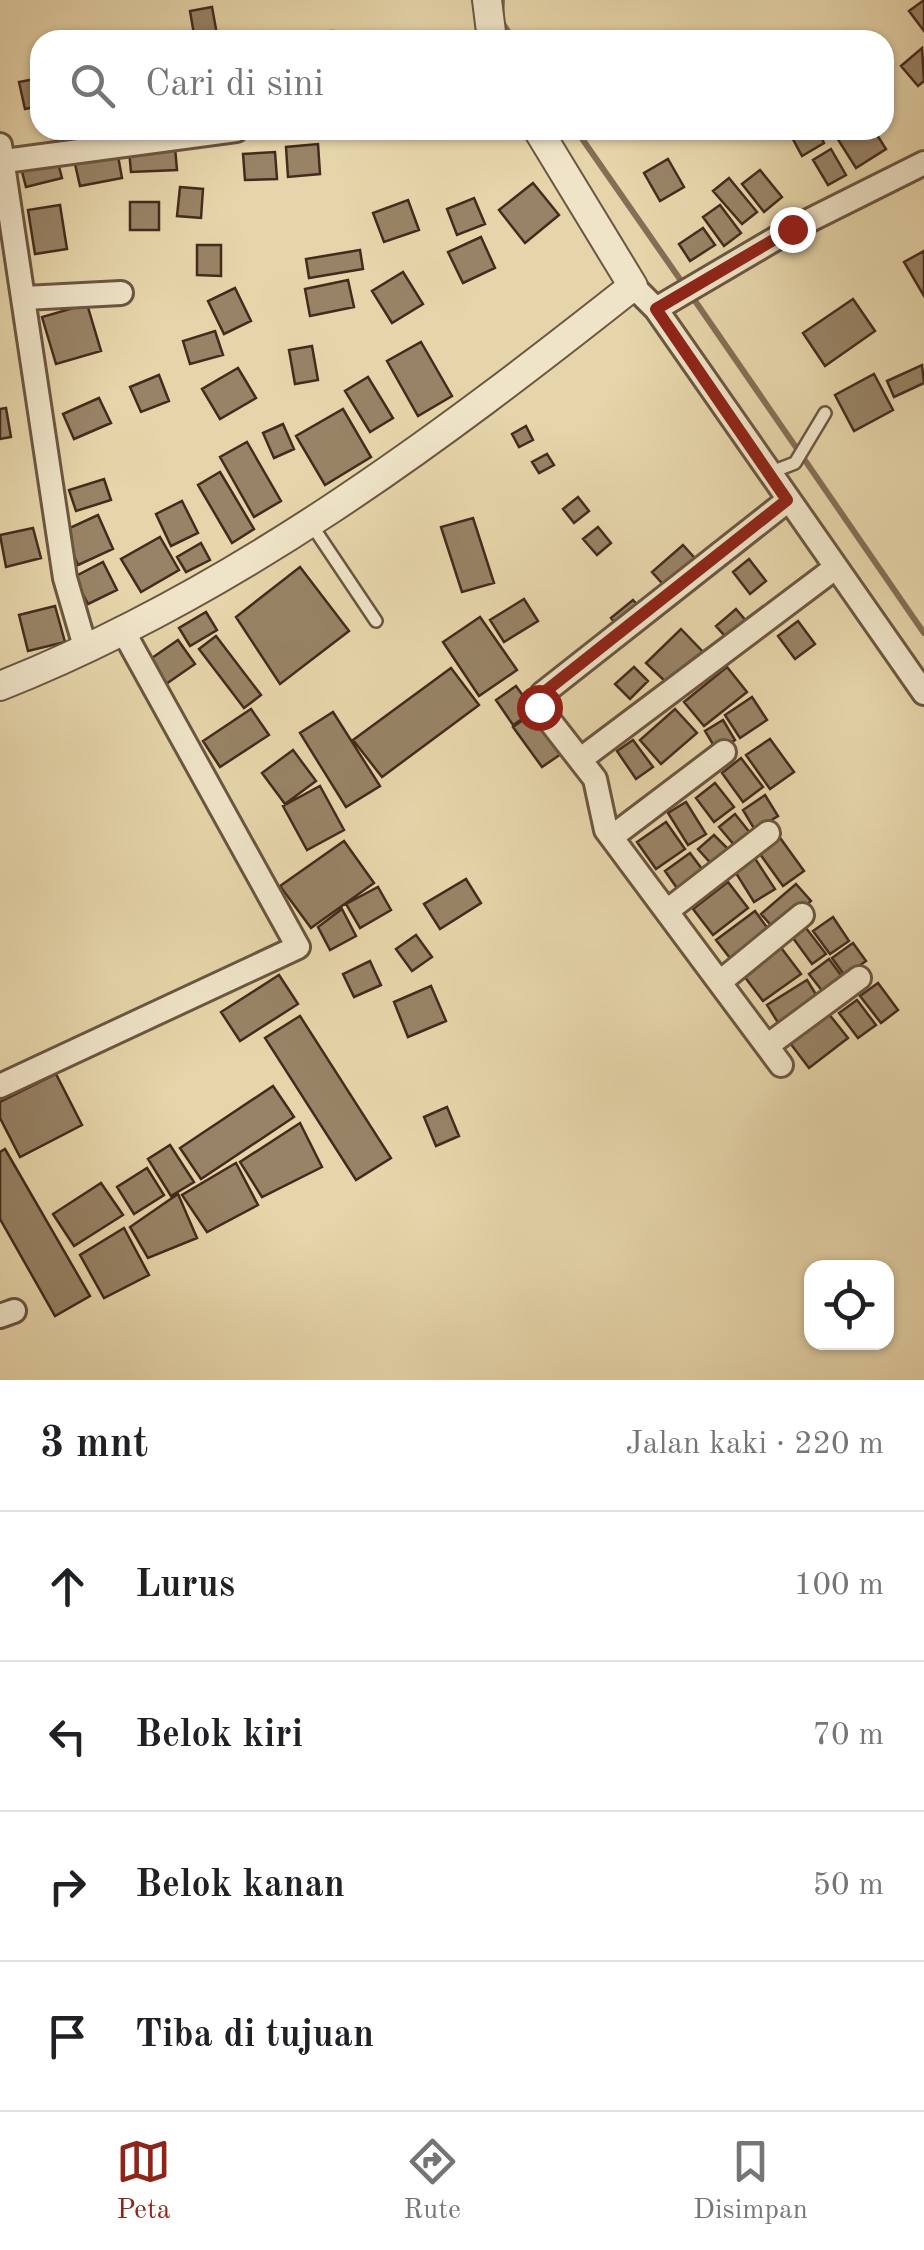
<!DOCTYPE html>
<html lang="id">
<head>
<meta charset="utf-8">
<style>
	:root { --surface:#fff; --page:#f2f2f2; --text:#202124; --muted:#757577; --line:#e0e0e0; --accent:#8f2418 }
	body { margin:0; font-family:"Old Standard TT",serif; background:var(--page); color:var(--text) }
	.controls { position:absolute; right:30px; bottom:30px; display:grid; overflow:hidden; border-radius:20px; box-shadow:0 2px 8px #0004 }
	.controls button { width:90px; height:90px; display:grid; place-items:center; padding:0; border:0; border-bottom:2px solid var(--line); background:var(--surface); color:var(--text); font:50px sans-serif }
	.stop { position:absolute; width:30px; height:30px; margin:-22px; border:8px solid #8f2418; border-radius:50%; background:#fff }
	.stop.end { background:#8f2418; border-color:#fff; box-shadow:0 2px 10px #0008 }
	.list { margin:0; padding:0; list-style:none }
	h2 { display:flex; justify-content:space-between; align-items:center; height:130px; margin:0; padding:0 40px; font-size:42px }
	h2 small { font-size:32px; font-weight:400; color:var(--muted) }
	.list li { display:grid; grid-template-columns:65px 1fr auto; gap:30px; align-items:center; box-sizing:border-box; height:150px; padding:0 40px; border-top:2px solid var(--line) }
	.list b { display:block; font-size:38px; white-space:nowrap }
	.list em { font-size:32px; font-style:normal; color:var(--muted) }
	.icon { flex:none; width:55px; height:55px; fill:none; stroke:currentColor; stroke-width:2; stroke-linecap:round; stroke-linejoin:round }
	.map { position:relative; flex:none; width:924px; height:1380px; overflow:hidden }
	.search { position:absolute; background:var(--surface); box-shadow:0 2px 8px #0004; left:30px; right:30px; top:30px; height:110px; display:flex; align-items:center; gap:25px; box-sizing:border-box; padding:0 35px; border-radius:30px; color:var(--muted); font-size:38px }
	.sheet { height:730px; background:var(--surface) }
	nav { display:flex; justify-content:space-around; align-items:center; box-sizing:border-box; height:140px; border-top:2px solid var(--line); background:var(--surface); font-size:28px; color:var(--muted) }
	nav a { display:grid; justify-items:center; gap:5px }
	nav .on { color:var(--accent) }
	.map>svg:first-child { display:block }
	.lines { fill:none; stroke-linecap:round; stroke-linejoin:round }
	.stream { stroke:#846e55; stroke-width:6 }
	.building { fill:#988366; stroke:#442b1d; stroke-width:2.5 }
	.service-casing { stroke:#6c5640; stroke-width:16 }
	.minor-casing { stroke:#6c5640; stroke-width:28 }
	.tertiary-casing { stroke:#6c5640; stroke-width:32 }
	.service { stroke:#efe4c8; stroke-width:11 }
	.minor { stroke:#efe4c8; stroke-width:22 }
	.tertiary { stroke:#efe4c8; stroke-width:28 }
	.route { stroke:#8f2418; stroke-width:12 }
</style>
</head>
<body>
<div class="map">
<svg width="924" height="1380" viewBox="0 0 924 1380">
	<rect width="100%" height="100%" fill="#e6d5aa"/>
	<filter id="stains"><feTurbulence type="fractalNoise" baseFrequency=".002" numOctaves="4"/><feColorMatrix values="0 0 0 0 .2 0 0 0 0 .09 0 0 0 0 .02 0 0 0 .5 -.17"/></filter>
	<radialGradient id="worn" r=".72"><stop offset=".6" stop-color="#630" stop-opacity="0"/><stop offset="1" stop-color="#630" stop-opacity=".3"/></radialGradient>
	<g class="lines">
		<path class="stream" d="M502,0L501,21L514,40
			M576,130L684,285
			M691,295L924,633"/>
	</g>
	<path class="building" d="M924,0V31L909,11Z
		M212,7L218,40H195L190,11Z
		M333,31L334,40H304V32Z
		M922,48L924,81L918,86L901,66Z
		M40,78V106L25,109L19,82Z
		M788,130H817L824,143L802,156Z
		M832,130H874L886,149L856,168Z
		M318,144L320,174L288,177L286,147Z
		M175,147L177,170L131,172L129,150Z
		M831,149L846,175L828,185L813,160Z
		M275,152L277,179L245,180L243,154Z
		M56,155L62,178L26,187L20,164Z
		M118,156L122,178L80,186L75,164Z
		M668,159L684,187L660,201L644,173Z
		M760,170L782,197L764,212L742,184Z
		M729,178L757,212L742,224L713,191Z
		M533,183L559,215L525,243L499,210Z
		M180,187L203,189L201,218L177,216Z
		M474,198L485,224L457,235L447,209Z
		M408,200L419,230L384,242L373,213Z
		M130,202H159V230H130Z
		M60,205L67,249L35,254L28,210Z
		M720,205L741,233L724,246L703,217Z
		M703,228L715,245L690,261L679,244Z
		M481,237L495,268L463,283L448,252Z
		M197,245H221V276L197,275Z
		M360,250L363,269L309,278L306,259Z
		M924,251V296L904,262Z
		M403,272L423,304L392,323L372,291Z
		M348,280L354,307L310,316L305,289Z
		M235,288L251,321L224,334L208,301Z
		M853,299L875,331L825,366L803,333Z
		M87,304L101,351L56,364L42,317Z
		M215,331L223,355L190,364L183,341Z
		M421,342L452,396L418,416L387,361Z
		M312,346L318,380L295,384L289,350Z
		M922,365L924,383L894,397L887,381Z
		M238,368L256,398L220,419L202,389Z
		M874,374L893,410L854,431L835,395Z
		M159,375L169,401L141,412L130,387Z
		M368,377L393,418L370,432L345,391Z
		M99,398L111,423L74,439L63,414Z
		M6,408L11,437L0,439V409Z
		M343,409L371,457L325,485L296,436Z
		M283,424L294,449L274,458L263,433Z
		M526,426L533,440L519,447L512,434Z
		M247,442L281,501L254,517L220,457Z
		M547,454L554,465L539,473L532,462Z
		M220,472L254,529L232,543L198,485Z
		M104,479L111,500L76,511L69,490Z
		M578,497L589,511L574,523L563,509Z
		M182,501L198,533L171,546L156,514Z
		M98,515L113,549L78,565L63,531Z
		M473,518L494,583L462,592L441,527Z
		M598,527L611,543L597,555L583,539Z
		M33,528L41,558L6,567L0,535Z
		M160,537L179,570L141,592L121,559Z
		M201,543L210,560L186,572L177,557Z
		M683,545L701,565L670,592L652,572Z
		M749,559L766,581L750,594L733,572Z
		M103,562L117,590L88,604L74,577Z
		M300,567L349,631L280,684L236,617Z
		M524,599L538,621L504,642L490,620Z
		M633,600L643,611L620,629L611,618Z
		M55,606L65,642L28,651L19,615Z
		M736,609L752,628L733,645L716,626Z
		M206,612L217,630L190,646L179,628Z
		M480,617L517,670L479,696L443,642Z
		M798,621L815,644L795,659L778,636Z
		M681,629L705,654L671,687L646,663Z
		M216,636L261,695L244,708L199,649Z
		M178,640L195,664L166,684L149,660Z
		M634,667L648,681L630,699L615,684Z
		M727,667L747,692L704,726L684,702Z
		M451,668L479,705L382,777L353,740Z
		M516,686L534,711L513,725L496,700Z
		M752,697L767,720L740,738L725,715Z
		M251,709L269,735L220,767L203,741Z
		M675,709L697,733L661,764L640,740Z
		M536,711L564,752L542,767L513,727Z
		M333,712L380,786L346,807L300,733Z
		M723,720L735,740L717,751L705,731Z
		M770,739L794,772L770,789L746,755Z
		M633,740L653,767L636,779L617,751Z
		M293,750L316,781L285,804L262,773Z
		M741,758L763,787L743,802L722,773Z
		M715,783L734,807L714,822L696,798Z
		M320,786L344,830L307,850L283,806Z
		M765,795L778,816L755,830L743,810Z
		M686,802L706,834L688,845L668,813Z
		M735,814L751,834L735,846L719,827Z
		M666,822L685,849L656,869L637,842Z
		M714,835L732,853L715,868L698,849Z
		M778,835L804,871L783,886L757,850Z
		M344,841L374,883L311,928L280,886Z
		M690,853L705,873L679,891L665,871Z
		M754,857L775,889L754,902L734,870Z
		M466,879L481,903L440,929L424,904Z
		M728,882L748,908L713,935L693,909Z
		M796,884L811,901L776,931L761,914Z
		M378,887L391,910L360,928L346,904Z
		M342,909L356,936L330,950L318,927Z
		M755,911L771,933L733,962L716,940Z
		M833,917L849,941L830,954L813,931Z
		M806,928L826,954L812,964L793,938Z
		M416,935L432,957L412,971L396,949Z
		M853,943L866,961L845,976L832,958Z
		M779,945L801,974L763,1001L741,972Z
		M829,959L846,982L827,997L809,974Z
		M370,961L381,985L354,997L343,974Z
		M279,975L298,1004L240,1041L221,1012Z
		M807,980L822,1004L782,1029L767,1005Z
		M878,983L898,1010L881,1023L860,996Z
		M431,986L446,1021L408,1037L394,1002Z
		M857,1000L876,1025L858,1038L839,1013Z
		M828,1013L848,1038L809,1068L790,1043Z
		M300,1016L391,1158L356,1180L265,1038Z
		M56,1074L82,1125L20,1157L0,1118V1102Z
		M273,1086L294,1117L201,1179L180,1148Z
		M447,1107L459,1136L436,1146L424,1117Z
		M300,1123L322,1167L262,1197L240,1162Z
		M170,1145L194,1182L171,1196L148,1159Z
		M5,1149L90,1296L55,1316L0,1219V1152Z
		M236,1163L258,1205L207,1232L182,1195Z
		M147,1168L164,1195L134,1214L117,1187Z
		M101,1183L123,1215L74,1246L53,1214Z
		M178,1194L197,1238L148,1258L130,1227Z
		M124,1228L149,1275L104,1298L80,1255Z"/>
	<g class="lines">
		<defs>
			<path id="service" d="M769,473L795,463L825,413
				M311,524L376,621"/>
			<path id="minor" d="M0,145L65,578L86,650
				M5,161L236,130
				M633,286L656,309L924,693
				M25,298L121,293
				M656,309L792,229L924,163
				M581,759L835,568
				M613,836L724,752
				M667,911L768,833
				M720,982L802,915
				M767,1046L859,978
				M781,1065L606,830L595,779L539,707L542,694L787,501
				M0,1086L298,947L122,629
				M0,1316L14,1311"/>
			<path id="tertiary" d="M487,0L492,40
				M0,686C234,593 437,441 633,286L538,130"/>
		</defs>
		<use href="#service" class="service-casing"/>
		<use href="#minor" class="minor-casing"/>
		<use href="#tertiary" class="tertiary-casing"/>
		<use href="#service" class="service"/>
		<use href="#minor" class="minor"/>
		<use href="#tertiary" class="tertiary"/>
	</g>
	<g class="lines">
		<path class="route" d="M539,707L542,694L787,500L656,309L792,229"/>
	</g>
	<rect width="100%" height="100%" filter="url(#stains)"/>
	<rect width="100%" height="100%" fill="url(#worn)"/>
</svg>
<div class="controls">
<button><svg class="icon" aria-label="locate" viewBox="0 0 24 24"><circle cx="12" cy="12" r="6"/><path d="M12 2v4M12 18v4M2 12h4M18 12h4"/></svg></button>
</div>
<div class="stop" style="left:539px;top:707px"></div>
<div class="stop end" style="left:792px;top:229px"></div>
<div class="search"><svg class="icon" aria-label="search" viewBox="0 0 24 24"><circle cx="10" cy="10" r="6"/><path d="M15 15l6 6"/></svg>Cari di sini</div>
</div>
<section class="sheet">
<h2>3 mnt<small>Jalan kaki · 220 m</small></h2>
<ul class="list">
<li><svg class="icon" aria-label="ahead" viewBox="0 0 24 24"><path d="M12 20V5M6 11l6-6 6 6"/></svg><div><b>Lurus</b></div><em>100 m</em></li>
<li><svg class="icon" aria-label="left" viewBox="0 0 24 24"><path d="M17 20v-9H6M10 6l-5 5 5 5"/></svg><div><b>Belok kiri</b></div><em>70 m</em></li>
<li><svg class="icon" aria-label="right" viewBox="0 0 24 24"><path d="M7 20v-9h11M14 6l5 5-5 5"/></svg><div><b>Belok kanan</b></div><em>50 m</em></li>
<li><svg class="icon" aria-label="arrive" viewBox="0 0 24 24"><path d="M6 21V4h12l-3 4 3 4H6"/></svg><div><b>Tiba di tujuan</b></div></li>
</ul>
</section>
<nav>
<a class="on"><svg class="icon" aria-label="map" viewBox="0 0 24 24"><path d="M3 6l6-2 6 2 6-2v14l-6 2-6-2-6 2zM9 4v14M15 6v14"/></svg>Peta</a>
<a><svg class="icon" aria-label="directions" viewBox="0 0 24 24"><path d="M12 3l9 9-9 9-9-9zM9 14v-3h6M13 9l2 2-2 2"/></svg>Rute</a>
<a><svg class="icon" aria-label="saved" viewBox="0 0 24 24"><path d="M7 4h10v16l-5-4-5 4z"/></svg>Disimpan</a>
</nav>
</body>
</html>
